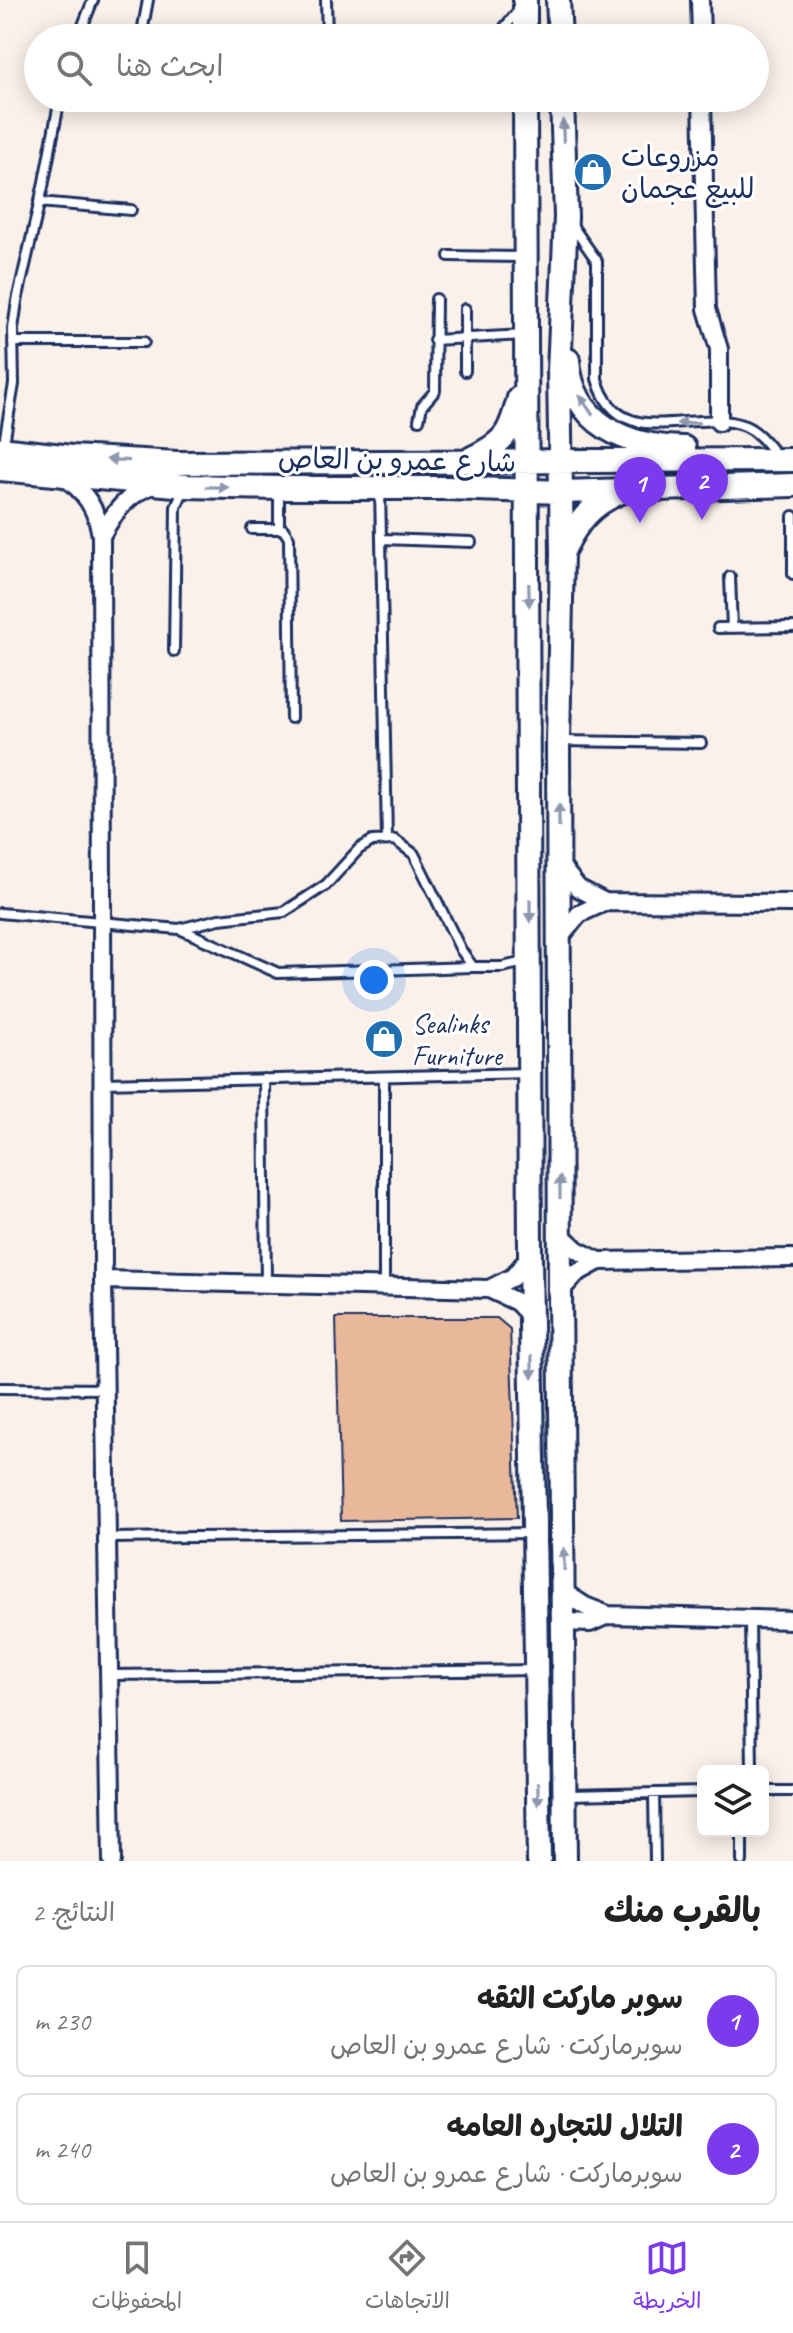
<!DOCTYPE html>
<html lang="ar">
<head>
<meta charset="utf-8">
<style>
	:root { --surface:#fff; --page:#f2f2f2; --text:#222; --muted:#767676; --line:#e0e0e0; --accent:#7c3aed }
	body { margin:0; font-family:Caveat,"Playpen Sans Arabic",sans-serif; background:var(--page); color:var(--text); direction:rtl }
	.controls { position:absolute; right:24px; bottom:24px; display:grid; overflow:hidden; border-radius:12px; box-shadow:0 4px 20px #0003 }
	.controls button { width:72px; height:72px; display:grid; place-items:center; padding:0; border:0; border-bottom:2px solid var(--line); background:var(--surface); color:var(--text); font:40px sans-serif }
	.you { position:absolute; left:374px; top:980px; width:28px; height:28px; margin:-20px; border:6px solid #fff; border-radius:50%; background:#1a73e8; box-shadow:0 0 0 12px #1a73e833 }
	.badge { display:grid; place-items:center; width:52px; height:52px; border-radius:50%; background:var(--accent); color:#fff; font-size:26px; font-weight:700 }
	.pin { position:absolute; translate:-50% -66px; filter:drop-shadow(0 2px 4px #0008) }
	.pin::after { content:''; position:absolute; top:42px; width:28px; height:24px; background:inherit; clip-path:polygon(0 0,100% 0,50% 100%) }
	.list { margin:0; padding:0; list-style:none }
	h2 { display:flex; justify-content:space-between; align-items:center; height:104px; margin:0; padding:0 32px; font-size:34px }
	h2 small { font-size:26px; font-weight:400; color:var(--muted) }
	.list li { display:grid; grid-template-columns:52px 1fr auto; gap:24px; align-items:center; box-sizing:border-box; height:112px; margin:0 16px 16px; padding:0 16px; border:2px solid var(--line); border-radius:12px }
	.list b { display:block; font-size:30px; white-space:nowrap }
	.list p { margin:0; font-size:26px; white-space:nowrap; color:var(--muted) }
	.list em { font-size:26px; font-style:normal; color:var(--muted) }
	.icon { flex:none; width:44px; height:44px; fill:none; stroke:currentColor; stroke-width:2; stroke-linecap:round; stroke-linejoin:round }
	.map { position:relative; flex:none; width:793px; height:1861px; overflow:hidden; direction:ltr }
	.search { position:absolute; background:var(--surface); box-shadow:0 4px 20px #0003; left:24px; right:24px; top:24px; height:88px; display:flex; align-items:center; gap:20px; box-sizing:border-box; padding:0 28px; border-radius:44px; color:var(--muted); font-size:30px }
	.sheet { height:360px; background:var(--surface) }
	nav { display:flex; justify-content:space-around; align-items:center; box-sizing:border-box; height:112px; border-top:2px solid var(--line); background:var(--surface); font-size:22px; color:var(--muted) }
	nav a { display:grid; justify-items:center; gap:4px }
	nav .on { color:var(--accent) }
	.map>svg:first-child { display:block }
	.building { fill:#e9b89a; stroke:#1b2f5e; stroke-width:2 }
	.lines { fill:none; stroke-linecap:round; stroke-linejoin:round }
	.lane-casing { stroke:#1b2f5e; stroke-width:14 }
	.street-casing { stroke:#1b2f5e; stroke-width:22 }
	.secondary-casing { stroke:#1b2f5e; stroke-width:28 }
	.lane { stroke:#fff; stroke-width:8 }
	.street { stroke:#fff; stroke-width:16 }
	.secondary { stroke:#fff; stroke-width:22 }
	.oneway { fill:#8d97ae }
	.labels { text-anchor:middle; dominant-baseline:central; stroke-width:6; stroke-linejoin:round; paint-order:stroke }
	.poi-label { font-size:28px; fill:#1b2f5e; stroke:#fff; text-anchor:start }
	.street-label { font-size:28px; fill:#1b2f5e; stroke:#fff }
</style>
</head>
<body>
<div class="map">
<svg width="793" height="1861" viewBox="0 0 793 1861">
	<rect width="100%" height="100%" fill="#fbf1eb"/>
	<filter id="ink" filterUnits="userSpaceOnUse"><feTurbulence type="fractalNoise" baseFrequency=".0125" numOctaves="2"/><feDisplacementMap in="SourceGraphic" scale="16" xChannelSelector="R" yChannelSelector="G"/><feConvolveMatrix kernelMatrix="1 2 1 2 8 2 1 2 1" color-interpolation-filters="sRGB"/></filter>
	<g filter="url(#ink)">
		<path class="building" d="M336,1318H497L510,1329L517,1518L341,1521Z"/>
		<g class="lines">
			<defs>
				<path id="lane" d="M326,0L327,38
					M78,38L93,0
					M141,38L148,0
					M496,38L518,11
					M39,202L131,210
					M571,224L597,261V379C619,456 694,405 745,426C759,432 767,444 777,456
					M449,256L525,257
					M434,340L525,335
					M13,342H144
					M465,371V309
					M419,420L422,406L435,391L436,299
					M3,449L14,384L13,329L17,301L43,187L60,98
					M279,489V528
					M380,489L387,839
					M793,516V574
					M252,529H283L289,538L291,718
					M381,539L471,542
					M730,577L732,628
					M718,628L793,627
					M174,651L176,507L185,487
					M559,741L701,743
					M0,913L179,929L219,919L284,912L326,885L359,849L372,841L395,840L414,854L461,950L473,967H502L525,962
					M180,929L278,973L473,967
					M264,1079L266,1284
					M103,1083L529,1073
					M384,1286V1077
					M0,1388L104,1389
					M107,1538L531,1533
					M750,1619L752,1771
					M110,1675L536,1670
					M763,1791H793
					M654,1793L655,1861
					M568,1795L703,1792
					M742,1831V1861"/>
				<path id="street" d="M700,0L701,38
					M702,98L707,309L719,349V422
					M62,476C85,490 97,509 101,536L103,1280L112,1861
					M101,536C114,512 129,492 156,484
					M559,864L578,888L605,902
					M561,936L579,914L605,902L793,903
					M560,1234L577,1250L599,1261L793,1258
					M103,1280L489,1289L517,1302L531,1317
					M489,1289L513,1277L530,1256
					M560,1291L577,1273L599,1261
					M565,1593L585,1606L608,1615L793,1620
					M565,1622L590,1623L608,1615"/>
				<path id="secondary" d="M525,0V38
					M558,0L560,38
					M525,98L530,1256L539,1861
					M562,98L566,217L559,371L562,554L558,741L560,1291L565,1861
					M568,360C572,425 628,447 684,448
					M0,449L72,457L178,463L793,460
					M472,458C506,442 510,433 519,398
					M0,469L186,486L279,488H447L562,492L793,485
					M564,549C577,522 591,505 619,493"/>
			</defs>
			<use href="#lane" class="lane-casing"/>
			<use href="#street" class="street-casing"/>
			<use href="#secondary" class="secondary-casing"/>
			<use href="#lane" class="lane"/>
			<use href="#street" class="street"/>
			<use href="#secondary" class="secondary"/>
		</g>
		<defs><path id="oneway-solid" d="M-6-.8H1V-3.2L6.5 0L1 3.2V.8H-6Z" transform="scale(2)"/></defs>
		<g class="oneway">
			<use href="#oneway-solid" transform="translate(563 131) rotate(-92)"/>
			<use href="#oneway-solid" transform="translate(586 405) rotate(-125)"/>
			<use href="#oneway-solid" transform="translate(688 423) rotate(178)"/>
			<use href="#oneway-solid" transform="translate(118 460) rotate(-177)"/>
			<use href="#oneway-solid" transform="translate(217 487) rotate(1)"/>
			<use href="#oneway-solid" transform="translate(529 595) rotate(89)"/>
			<use href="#oneway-solid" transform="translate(559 815) rotate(-90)"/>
			<use href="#oneway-solid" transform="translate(530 911) rotate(90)"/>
			<use href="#oneway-solid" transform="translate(560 1187) rotate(-90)"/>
			<use href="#oneway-solid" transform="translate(532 1367) rotate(89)"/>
			<use href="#oneway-solid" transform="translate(564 1559) rotate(-91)"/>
			<use href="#oneway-solid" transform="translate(538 1794) rotate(89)"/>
		</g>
	</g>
	<defs>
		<symbol id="shop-disc" viewBox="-11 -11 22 22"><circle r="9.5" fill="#1f6fb2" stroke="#fff"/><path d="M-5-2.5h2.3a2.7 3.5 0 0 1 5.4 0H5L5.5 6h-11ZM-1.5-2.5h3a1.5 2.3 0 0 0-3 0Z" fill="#fff"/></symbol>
	</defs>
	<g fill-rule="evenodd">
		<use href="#shop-disc" x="571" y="150" width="44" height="44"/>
		<use href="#shop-disc" x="362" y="1017" width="44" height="44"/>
	</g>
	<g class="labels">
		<g class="poi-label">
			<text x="621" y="156">مزروعات<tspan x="621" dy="32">للبيع عجمان</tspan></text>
			<text x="412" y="1023">Sealinks<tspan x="412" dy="32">Furniture</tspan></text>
		</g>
		<g class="street-label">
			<text transform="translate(397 460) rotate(1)">شارع عمرو بن العاص</text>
		</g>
	</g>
</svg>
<div class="controls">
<button><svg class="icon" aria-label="layers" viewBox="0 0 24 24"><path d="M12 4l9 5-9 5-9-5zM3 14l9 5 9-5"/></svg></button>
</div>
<div class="you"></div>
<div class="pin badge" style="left:640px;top:523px">1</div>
<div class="pin badge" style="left:702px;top:520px">2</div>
<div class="search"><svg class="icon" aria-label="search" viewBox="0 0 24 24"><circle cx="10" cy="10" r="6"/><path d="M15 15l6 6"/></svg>ابحث هنا</div>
</div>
<section class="sheet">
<h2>بالقرب منك<small>النتائج: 2</small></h2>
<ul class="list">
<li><span class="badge">1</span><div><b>سوبر ماركت الثقه</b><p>سوبرماركت · شارع عمرو بن العاص</p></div><em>230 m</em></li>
<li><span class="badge">2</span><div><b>التلال للتجاره العامه</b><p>سوبرماركت · شارع عمرو بن العاص</p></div><em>240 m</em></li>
</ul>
</section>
<nav>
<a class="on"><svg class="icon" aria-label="map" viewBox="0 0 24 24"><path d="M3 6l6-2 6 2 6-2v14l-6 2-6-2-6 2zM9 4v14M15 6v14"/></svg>الخريطة</a>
<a><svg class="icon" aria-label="directions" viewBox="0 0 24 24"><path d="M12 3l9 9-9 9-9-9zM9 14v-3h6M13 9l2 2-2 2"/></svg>الاتجاهات</a>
<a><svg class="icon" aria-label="saved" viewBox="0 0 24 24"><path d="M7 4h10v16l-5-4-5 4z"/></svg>المحفوظات</a>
</nav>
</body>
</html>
